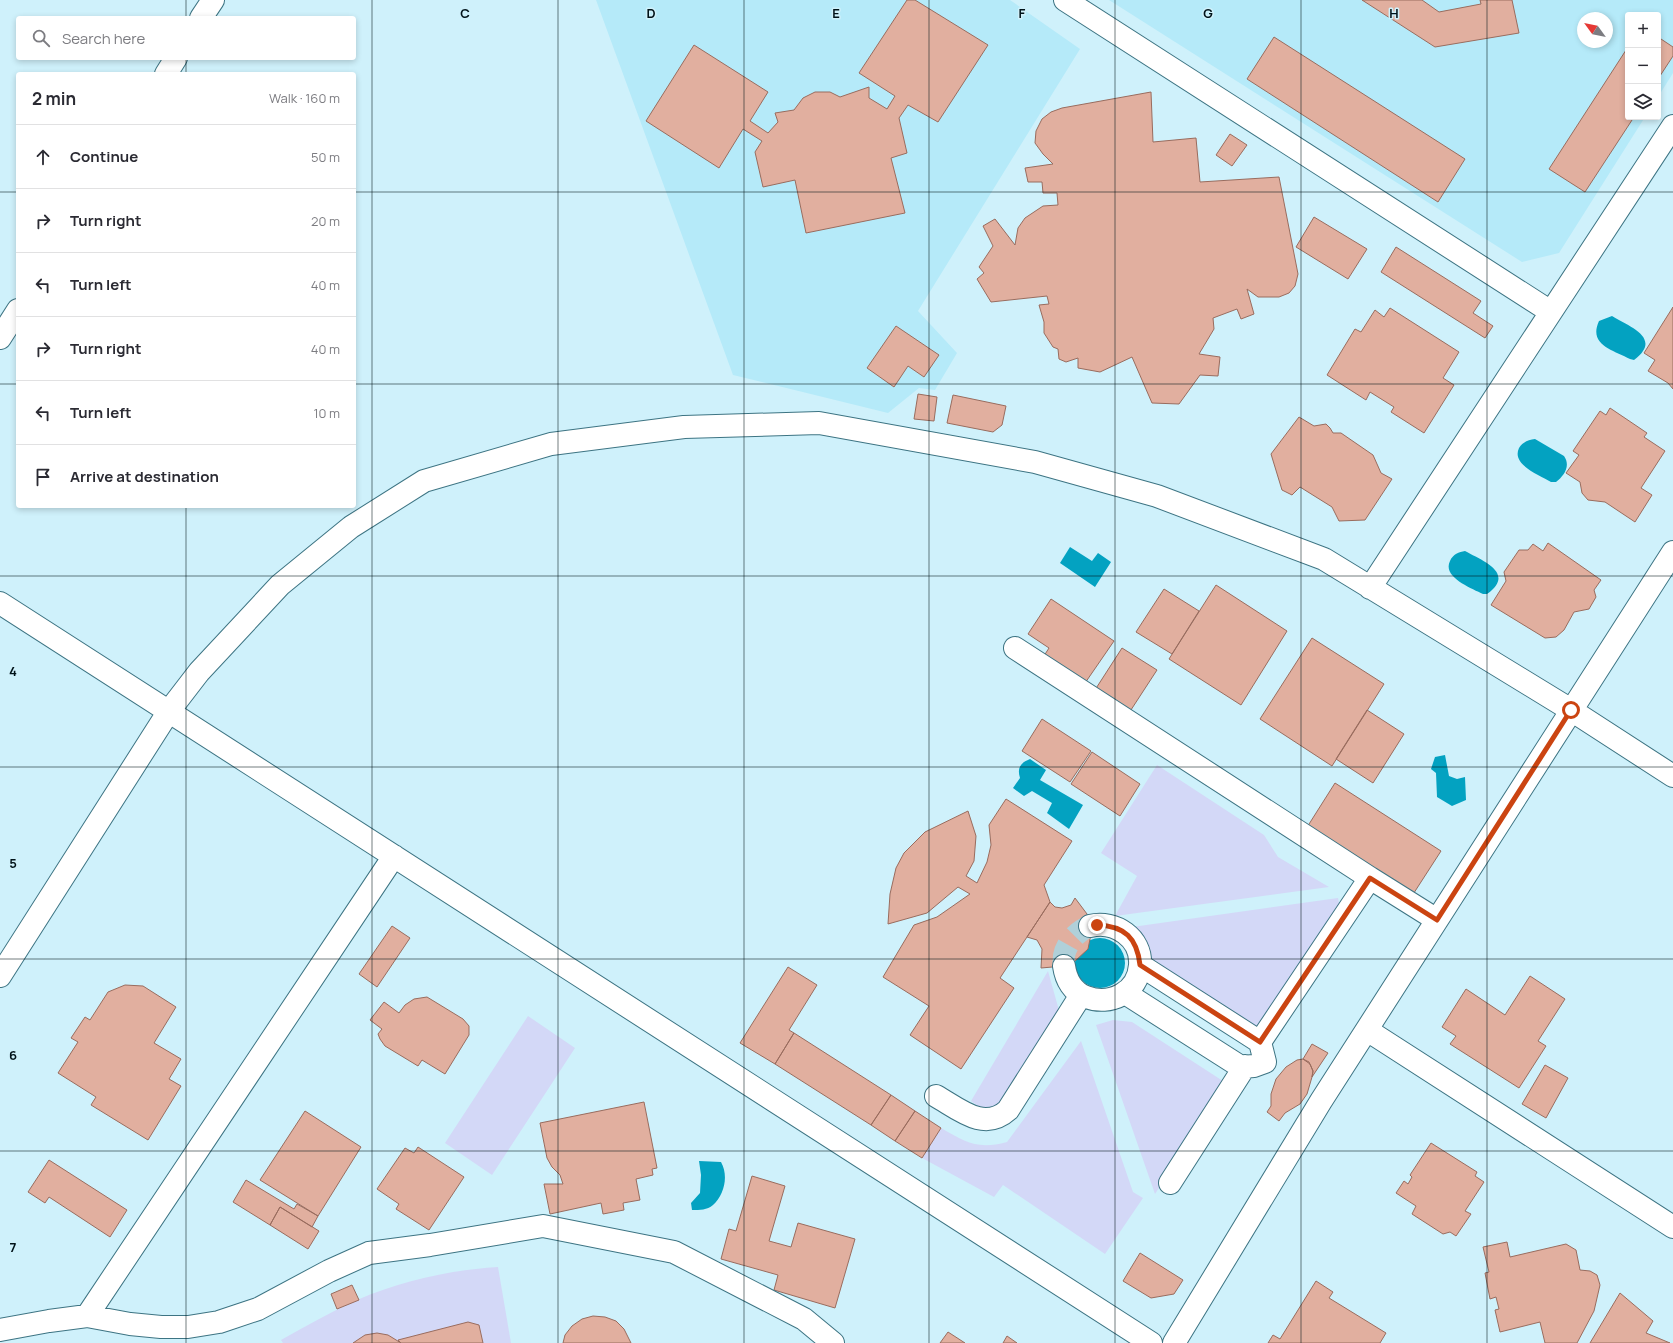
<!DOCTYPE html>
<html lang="en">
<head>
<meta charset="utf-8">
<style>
	:root { --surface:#fff; --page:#f7f7f7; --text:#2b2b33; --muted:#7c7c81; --line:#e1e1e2 }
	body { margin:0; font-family:Manrope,sans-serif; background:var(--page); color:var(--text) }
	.controls { position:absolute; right:12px; top:12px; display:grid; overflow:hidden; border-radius:4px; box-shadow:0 2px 6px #0003 }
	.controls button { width:36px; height:36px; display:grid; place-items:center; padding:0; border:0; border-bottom:1px solid var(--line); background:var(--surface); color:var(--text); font:20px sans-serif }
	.compass { position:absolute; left:1577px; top:12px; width:36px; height:36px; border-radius:50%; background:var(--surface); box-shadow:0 2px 6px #0003; rotate:303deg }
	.stop { position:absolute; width:12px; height:12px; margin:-9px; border:3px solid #cb4411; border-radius:50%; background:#fff }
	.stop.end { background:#cb4411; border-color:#fff; box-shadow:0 1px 4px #0008 }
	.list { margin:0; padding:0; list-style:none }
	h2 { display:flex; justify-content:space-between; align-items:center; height:52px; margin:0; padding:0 16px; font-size:17px }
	h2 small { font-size:13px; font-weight:400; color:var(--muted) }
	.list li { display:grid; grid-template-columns:26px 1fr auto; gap:12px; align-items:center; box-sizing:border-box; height:64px; padding:0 16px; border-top:1px solid var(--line) }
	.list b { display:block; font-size:15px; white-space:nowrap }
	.list em { font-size:13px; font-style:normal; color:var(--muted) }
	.icon { flex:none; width:22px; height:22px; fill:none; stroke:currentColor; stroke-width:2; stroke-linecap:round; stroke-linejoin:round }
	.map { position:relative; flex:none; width:1673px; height:1343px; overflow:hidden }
	.search { position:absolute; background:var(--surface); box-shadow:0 2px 6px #0003; left:16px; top:16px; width:340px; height:44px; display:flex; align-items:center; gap:10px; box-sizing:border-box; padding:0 14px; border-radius:4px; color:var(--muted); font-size:15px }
	.panel { position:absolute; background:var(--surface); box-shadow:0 2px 6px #0003; left:16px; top:72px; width:340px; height:436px; border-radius:4px }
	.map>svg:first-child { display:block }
	.built { fill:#b5eaf9; fill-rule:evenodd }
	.green { fill:#d3d8f7 }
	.water { fill:#03a2c1 }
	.building { fill:#e1af9f; stroke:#996c5e }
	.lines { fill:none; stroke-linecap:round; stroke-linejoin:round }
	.minor-tunnel { stroke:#b0d0d9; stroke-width:22; stroke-dasharray:22 11; stroke-linecap:butt }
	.minor-casing { stroke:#3d7483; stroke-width:24 }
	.minor { stroke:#fff; stroke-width:22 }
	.route { stroke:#cb4411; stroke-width:5 }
	.grid { fill:none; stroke:#001218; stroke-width:1; stroke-opacity:0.55 }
	.grid-label { font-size:13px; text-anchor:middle; font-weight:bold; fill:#001218; stroke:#cff1fb; stroke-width:3; stroke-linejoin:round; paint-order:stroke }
</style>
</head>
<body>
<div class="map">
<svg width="1673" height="1343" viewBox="0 0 1673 1343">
	<rect width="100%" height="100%" fill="#cff1fb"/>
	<path class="built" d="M596,0H1010L1080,49L918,311L957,353L935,390L919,388L888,413L733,375Z
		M1109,0H1673V73L1658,97V15H1628V117H1645L1559,253L1522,262ZM1583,18H1607V42H1583Z"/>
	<path class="green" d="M1157,765L1264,835L1278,857L1329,887L1115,916L1137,876L1101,853Z
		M1338,898L1340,908L1263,1024L1254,1029L1147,965L1132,927Z
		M1048,971L1060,1014L1009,1100L985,1111L971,1101Z
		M528,1016L575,1048L492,1175L445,1143Z
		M1113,1020L1132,1022L1226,1083L1155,1194L1096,1025Z
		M1081,1041L1133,1192L1143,1198L1105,1254L1003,1185L994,1197L922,1158L941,1128C966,1142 977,1150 1007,1142Z
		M498,1267L511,1343H283L281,1340C306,1326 331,1312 357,1300C401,1281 450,1270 498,1267Z"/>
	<path class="water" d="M1612,316C1630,327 1663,338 1634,360L1630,359C1613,350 1588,345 1599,321Z
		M1535,439L1564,456C1571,466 1564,476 1556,482H1551C1540,475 1511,465 1519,448C1523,442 1528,440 1535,439Z
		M1070,547L1092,561L1098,553L1111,562L1095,587L1060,563Z
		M1465,551C1483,561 1516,573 1487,594H1483C1471,588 1442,577 1450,561C1453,554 1459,552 1465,551Z
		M1445,755L1449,776L1457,779L1465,777L1466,800L1452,806L1437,797L1436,773L1431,769L1435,757Z
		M1030,759L1046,770L1040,780L1083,805L1069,829L1047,813L1052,803L1032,791L1024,796L1013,788L1020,778C1017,768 1020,763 1030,759Z
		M1075 963a25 25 0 1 1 50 0a25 25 0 1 1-50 0Z
		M699,1161L721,1162C729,1176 724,1195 713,1205C707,1210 700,1210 692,1210L691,1203L700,1193L701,1175Z"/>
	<path class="building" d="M907,0H915L988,45L938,122L908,105L899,118L907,153L891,158L905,213L806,233L795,180L763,187L755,152L762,141L743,129L719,168L646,121L694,45L768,92L750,121L768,133L778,122L775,113L794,110L803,98L815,92H830L840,97L869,87V98L887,109L895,96L859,73Z
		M1362,0H1422L1439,12L1481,4L1480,0H1512L1519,33L1435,47Z
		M1274,37L1465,159L1438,202L1247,79Z
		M1658,37L1673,47V56L1658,79Z
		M1628,47V117H1634L1585,192L1549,169Z
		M1151,92L1153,142L1196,138L1200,182L1279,177L1298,274L1295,286L1289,293L1279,297H1258L1247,289L1254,314L1241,319L1237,309L1213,318L1214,329L1199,354L1220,357L1218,376L1200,375L1179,404L1152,403L1132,357L1100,372L1078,368V358L1066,362L1059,359L1058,349L1053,347L1044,333V322L1039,305L1049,304L1047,296L991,302L977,279L984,273L979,267L993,246L983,226L995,219L1015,245L1018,228L1025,218L1043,206L1058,205L1057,193H1043L1042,182H1028L1025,168L1053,164L1043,154L1035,143L1036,131L1042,119L1051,112L1062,108Z
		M1230,134L1247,145L1232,166L1216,155Z
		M1314,217L1367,249L1348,279L1296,247Z
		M1396,247L1481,301L1473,313L1493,326L1485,338L1381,272Z
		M1673,307V389L1668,383L1648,371L1655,360L1644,353Z
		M1390,308L1459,352L1443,378L1454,385L1424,433L1391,412L1394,407L1370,392L1366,400L1327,375L1355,329L1361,332L1375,310L1384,317Z
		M896,326L939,355L924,377L908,366L894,387L867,368Z
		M918,394L937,397L934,421L914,419Z
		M953,395L1006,406L1002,425L993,432L947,423Z
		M1610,408L1647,433L1644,437L1665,451L1641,488L1652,495L1635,522L1605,502L1588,500L1582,493L1580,482L1566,473L1579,455L1573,451L1600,411L1606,415Z
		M1299,417L1314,426L1326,424L1330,428L1333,433H1341L1373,455L1381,473L1392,479L1365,520L1339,521L1332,507L1300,487L1292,495L1282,490L1271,454Z
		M1548,543L1601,580L1594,590L1596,597L1589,609L1574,612L1564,630L1556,637L1545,638L1491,605L1506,581L1504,572L1519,550H1528L1533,544L1543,551Z
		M1216,585L1287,631L1241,705L1169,659Z
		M1164,589L1199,611L1172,654L1136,632Z
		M1051,599L1114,641L1083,686L1042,659L1049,648L1028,634Z
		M1312,638L1384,684L1332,766L1260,719Z
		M1122,648L1157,670L1127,716L1093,693Z
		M1367,710L1404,734L1373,783L1336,759Z
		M1042,719L1091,751L1070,782L1022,751Z
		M1092,752L1140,784L1120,816L1071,784Z
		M1335,783L1441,851L1410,899L1304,832Z
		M1006,799L1072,841L1044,885L1050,902L1000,978L1014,988L961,1069L910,1035L929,1006L883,977L914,925L937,917L970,894L958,887L927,913L888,924L890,894L896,868L904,853L925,832L968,811L976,836L974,861L966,876L977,883L987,862L991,845L989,825Z
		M1075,898L1087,914L1090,926L1091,934L1088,949L1074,962L1064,966L1041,968L1042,949L1037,940L1027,937L1050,902L1055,907L1062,908L1071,905Z
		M392,926L410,938L377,987L359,974Z
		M788,967L817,985L789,1030L794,1033L775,1064L740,1043Z
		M1530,976L1565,999L1538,1041L1546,1046L1519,1088L1450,1044L1456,1036L1442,1027L1466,989L1505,1015Z
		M125,985L143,986L176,1007L154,1043L181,1059L169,1079L181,1086L148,1140L91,1105L96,1097L58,1073L78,1042L71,1038L85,1017L90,1020L108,992Z
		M427,997L463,1019L469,1026V1035L445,1074L422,1060L418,1066L385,1046L380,1039L378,1034L382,1029L370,1020L384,1002L399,1013L405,1005L414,999Z
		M794,1033L891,1095L871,1125L775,1064Z
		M1312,1044L1328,1053L1312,1077L1313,1071L1310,1064L1303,1059Z
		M1303,1059L1309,1062L1313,1071L1312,1077L1307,1094L1300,1104L1285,1113L1279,1121L1267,1112L1271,1106V1094L1276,1079L1286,1067L1297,1060Z
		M1545,1065L1568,1078L1546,1118L1522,1104Z
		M891,1095L915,1111L895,1141L871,1125Z
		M644,1102L657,1168L652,1169L653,1175L636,1179L640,1200L623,1203L624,1210L603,1214L601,1203L550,1214L544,1184H563L560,1175L552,1167L547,1158L540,1123Z
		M305,1111L361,1147L318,1216L260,1180Z
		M915,1111L941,1128L922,1158L895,1141Z
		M1431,1143L1477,1172L1475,1176L1484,1182L1465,1211L1471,1214L1456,1236L1450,1232L1443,1234L1412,1214L1416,1206L1396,1193L1404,1181L1408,1184L1412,1177L1410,1175Z
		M418,1147L464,1177L429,1230L396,1209L399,1204L377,1189L405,1148L414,1153Z
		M49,1160L127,1210L110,1237L49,1197L45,1203L28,1192Z
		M752,1176L785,1186L769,1241L791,1247L798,1223L855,1239L835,1308L774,1290L778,1275L721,1259L729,1229L736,1231Z
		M246,1180L294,1209L297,1204L318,1216L312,1227L280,1207L270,1225L233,1202Z
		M280,1207L319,1231L308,1249L270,1225Z
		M1507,1242L1510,1257L1566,1244L1576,1250L1580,1270L1590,1271L1597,1275L1600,1285L1594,1311L1577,1343H1545L1540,1322L1500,1332L1495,1310L1499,1309L1496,1297L1490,1299L1485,1273L1489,1272L1483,1247Z
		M1140,1253L1183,1280L1174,1294L1151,1298L1123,1281Z
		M1316,1281L1333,1292L1329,1298L1386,1333L1380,1343H1268L1273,1335L1280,1339Z
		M352,1285L359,1300L337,1309L331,1294Z
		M1620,1293L1653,1321L1646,1333L1670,1343H1590Z
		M593,1316L605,1317L616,1321L624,1329L631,1343H563L565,1335L572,1326L582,1319Z
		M468,1322L479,1325L483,1343H401L398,1340Z
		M948,1332L965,1343H940Z
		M377,1333L388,1335L401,1343H353L365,1335Z
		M1007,1336L1017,1343H1003Z"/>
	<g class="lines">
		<path class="minor-tunnel" d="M1064,966C1061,949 1074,932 1090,926"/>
		<defs>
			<path id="minor" d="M1065,0L1551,312
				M201,18L213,0
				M166,74L176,58
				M0,338L18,310
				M1370,588L1673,126
				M0,603L1151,1343
				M1015,648L1370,878L1260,1042
				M1370,878L1437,920
				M1064,966C1066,980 1073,992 1086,997C1110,1006 1138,993 1140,965C1142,938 1115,920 1090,926
				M0,976L169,711L199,672L280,585L351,527L424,481L551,444L684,427L819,423L1035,462L1157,496L1324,559L1571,710L1673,776
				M1125,993L1241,1067L1254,1066L1265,1062L1260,1042L1140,965
				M1367,1030L1673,1227
				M936,1096C959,1109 984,1132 1008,1110L1081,995
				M1170,1183L1245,1066
				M87,1316L394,856
				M0,1330L49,1321L87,1316L130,1324L161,1327H188L219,1322L258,1309L329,1271L369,1253L430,1245L543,1226L674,1252L804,1319L833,1343
				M1174,1343L1321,1101L1673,552"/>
		</defs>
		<use href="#minor" class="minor-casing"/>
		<use href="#minor" class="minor"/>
	</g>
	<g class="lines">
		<path class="route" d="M1097,925C1125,926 1137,938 1140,965L1260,1042L1370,878L1437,920L1571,710"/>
	</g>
	<path class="grid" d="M186,0V18M372,0V1343M558,0V1343M744,0V1343M929,0V1343M1115,0V1343M1301,0V1343M1487,0V1343M186,58V74M0,192H18M354,192H1673M0,384H18M354,384H1673M186,506V1343M0,576H1673M0,767H1673M0,959H1673M0,1151H1673"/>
	<g class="grid-label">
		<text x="465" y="18">C</text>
		<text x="651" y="18">D</text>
		<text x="836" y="18">E</text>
		<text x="1022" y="18">F</text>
		<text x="1208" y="18">G</text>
		<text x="1394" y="18">H</text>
		<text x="13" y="676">4</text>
		<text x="13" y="868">5</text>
		<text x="13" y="1060">6</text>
		<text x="13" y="1252">7</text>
	</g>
</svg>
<div class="controls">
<button>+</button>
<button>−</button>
<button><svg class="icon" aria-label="layers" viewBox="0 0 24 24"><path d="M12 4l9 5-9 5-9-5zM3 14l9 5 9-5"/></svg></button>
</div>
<svg class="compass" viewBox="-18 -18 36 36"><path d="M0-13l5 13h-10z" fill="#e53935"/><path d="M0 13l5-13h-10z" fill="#7c7c81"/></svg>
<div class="stop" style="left:1571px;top:710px"></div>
<div class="stop end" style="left:1097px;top:925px"></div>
<div class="search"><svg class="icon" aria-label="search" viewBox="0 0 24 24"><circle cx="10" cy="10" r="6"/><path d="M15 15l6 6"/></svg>Search here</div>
<section class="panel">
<h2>2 min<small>Walk · 160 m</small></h2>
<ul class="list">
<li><svg class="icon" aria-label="ahead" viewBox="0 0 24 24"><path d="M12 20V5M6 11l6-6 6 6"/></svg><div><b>Continue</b></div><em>50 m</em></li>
<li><svg class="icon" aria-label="right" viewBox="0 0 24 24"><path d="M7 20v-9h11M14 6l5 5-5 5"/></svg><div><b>Turn right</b></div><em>20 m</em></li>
<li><svg class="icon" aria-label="left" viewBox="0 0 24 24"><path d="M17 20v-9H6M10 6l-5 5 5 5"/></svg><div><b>Turn left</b></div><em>40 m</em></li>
<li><svg class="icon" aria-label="right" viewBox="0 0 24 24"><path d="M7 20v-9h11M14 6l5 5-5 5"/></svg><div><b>Turn right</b></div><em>40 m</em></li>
<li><svg class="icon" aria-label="left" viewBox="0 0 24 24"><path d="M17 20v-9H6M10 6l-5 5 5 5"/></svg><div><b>Turn left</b></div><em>10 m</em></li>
<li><svg class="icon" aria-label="arrive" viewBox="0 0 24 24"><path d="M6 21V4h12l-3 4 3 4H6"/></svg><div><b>Arrive at destination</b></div></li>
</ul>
</section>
</div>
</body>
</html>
